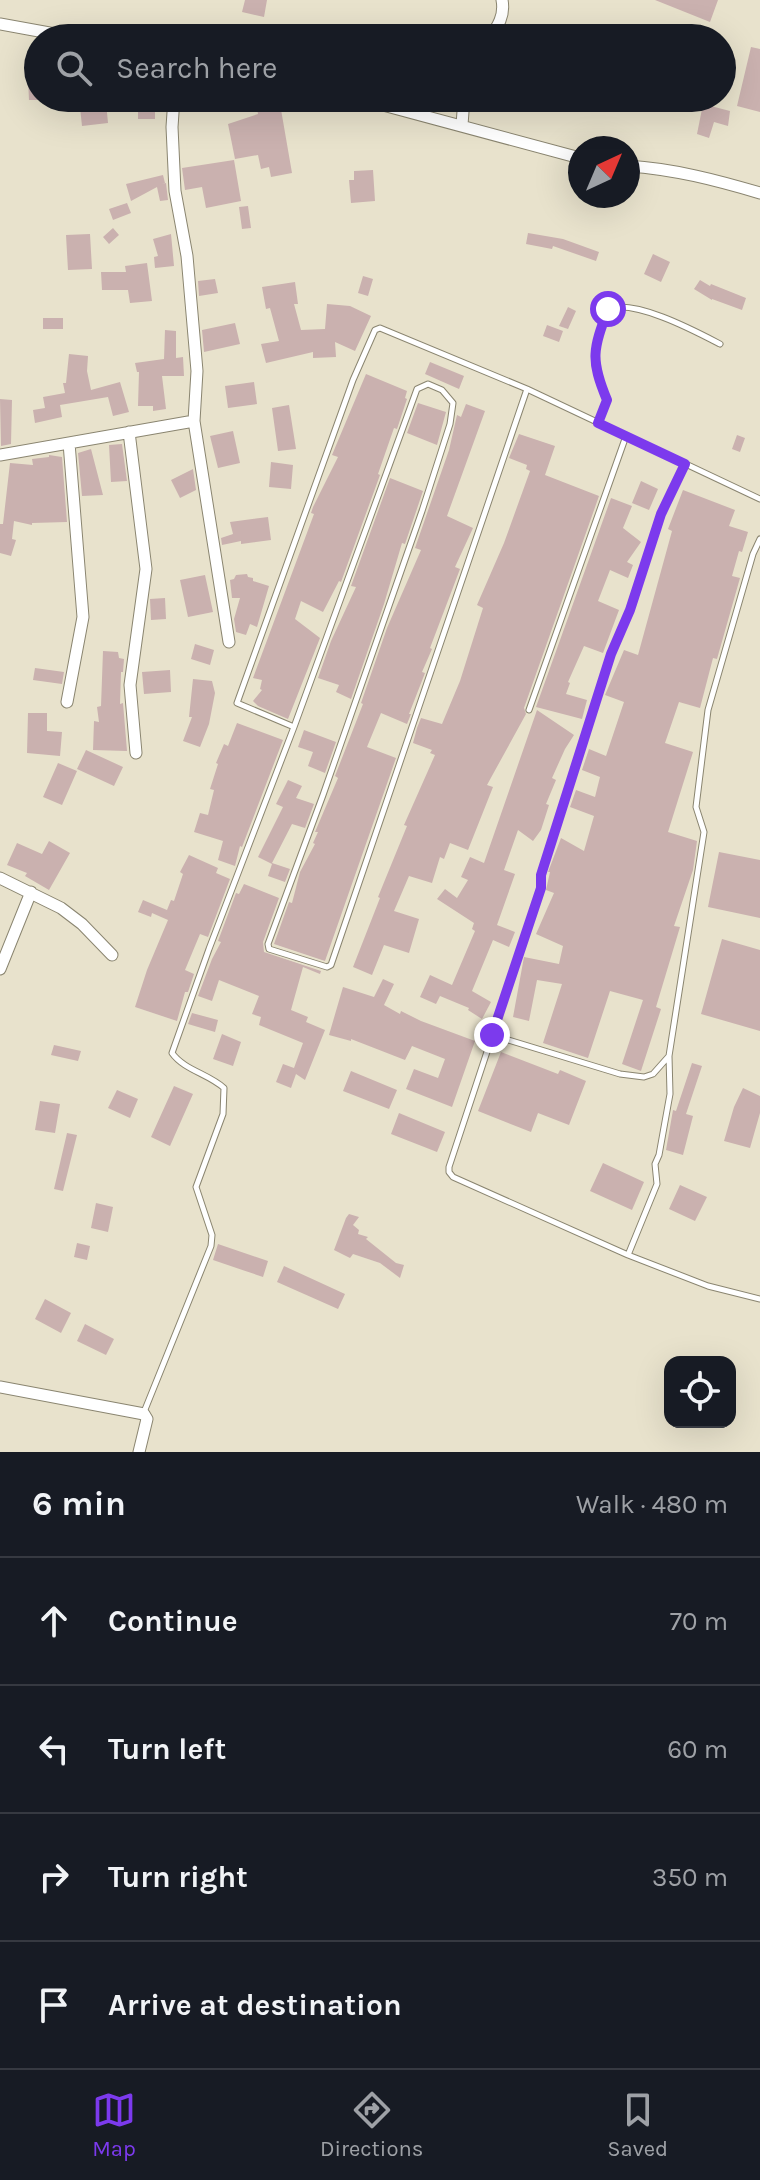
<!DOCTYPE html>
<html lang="en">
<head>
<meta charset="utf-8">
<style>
	:root { --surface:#171b24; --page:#20242c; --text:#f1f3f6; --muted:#9ea1a6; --line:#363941; --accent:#7c3aed }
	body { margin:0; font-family:Karla,sans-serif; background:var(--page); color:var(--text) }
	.controls { position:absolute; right:24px; bottom:24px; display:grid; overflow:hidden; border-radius:16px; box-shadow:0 8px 32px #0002 }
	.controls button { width:72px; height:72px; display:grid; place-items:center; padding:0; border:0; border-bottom:2px solid var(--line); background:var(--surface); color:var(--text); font:40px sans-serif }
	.compass { position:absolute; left:568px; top:136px; width:72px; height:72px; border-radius:50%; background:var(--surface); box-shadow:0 8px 32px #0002; rotate:44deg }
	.stop { position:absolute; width:24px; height:24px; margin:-18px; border:6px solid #7c3aed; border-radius:50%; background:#fff }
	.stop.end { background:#7c3aed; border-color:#fff; box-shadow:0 2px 8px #0008 }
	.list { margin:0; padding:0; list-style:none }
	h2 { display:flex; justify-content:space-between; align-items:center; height:104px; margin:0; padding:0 32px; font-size:34px }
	h2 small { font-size:26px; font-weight:400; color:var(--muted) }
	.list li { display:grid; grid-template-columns:52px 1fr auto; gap:24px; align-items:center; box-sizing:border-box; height:128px; padding:0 32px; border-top:2px solid var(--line) }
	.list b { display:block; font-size:30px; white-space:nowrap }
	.list em { font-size:26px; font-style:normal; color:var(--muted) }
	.icon { flex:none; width:44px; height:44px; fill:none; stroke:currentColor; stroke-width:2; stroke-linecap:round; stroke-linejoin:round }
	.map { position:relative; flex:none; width:760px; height:1452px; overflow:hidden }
	.search { position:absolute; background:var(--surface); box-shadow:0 8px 32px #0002; left:24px; right:24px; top:24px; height:88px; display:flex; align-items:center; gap:20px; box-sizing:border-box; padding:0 28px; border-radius:44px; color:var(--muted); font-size:30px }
	.sheet { height:616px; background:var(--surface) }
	nav { display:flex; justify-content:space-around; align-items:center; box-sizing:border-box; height:112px; border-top:2px solid var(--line); background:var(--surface); font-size:22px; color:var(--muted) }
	nav a { display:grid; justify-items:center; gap:4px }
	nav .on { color:var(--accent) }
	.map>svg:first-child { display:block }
	.building { fill:#cab1af }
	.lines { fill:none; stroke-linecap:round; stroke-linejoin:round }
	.lane-casing { stroke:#8a8570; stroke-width:7 }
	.street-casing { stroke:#8a8570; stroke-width:13 }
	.lane { stroke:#fff; stroke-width:5 }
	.street { stroke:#fff; stroke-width:11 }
	.route { stroke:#7c3aed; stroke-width:10 }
</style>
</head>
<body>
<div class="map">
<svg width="760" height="1452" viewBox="0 0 760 1452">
	<rect width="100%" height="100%" fill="#e8e2cc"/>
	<path class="building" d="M245,0H267L264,17L242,12Z
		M655,0H718L710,22Z
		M751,47L760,49V112L737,106Z
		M28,79H38V100H29Z
		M79,98H98L99,102H106L108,123L82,126Z
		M138,98H155V119H138Z
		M279,98L292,173L271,177L269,167L261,169L258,155L235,159L228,124L258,114L256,102Z
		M703,104L730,111L728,126L714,122L709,138L697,134Z
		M234,160L241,201L206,208L202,187L185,190L182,168Z
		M373,170L375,201L351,203L349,180H354V171Z
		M163,175L165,183L162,184L166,183L168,200L160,201L157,187L131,201L126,184Z
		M127,203L131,213L113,220L109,209Z
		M248,206L251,228L242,229L239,207Z
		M113,228L119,235L109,244L103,237Z
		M528,233L563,239L599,252L596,261L553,246L552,249L526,244Z
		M90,234L92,269L68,270L66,235Z
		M171,234L174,266L155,268L154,257L158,256L153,239Z
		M653,254L670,262L661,282L644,274Z
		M147,263L152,301L130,303L128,290H102L101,272H126L125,266Z
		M363,276L373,279L368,296L358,293Z
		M215,279L218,293L199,296L198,281Z
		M700,280L710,286L711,284L746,298L742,310L712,299V300L694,289Z
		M295,282L298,304H294L301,330L325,329L327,304L350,306L371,316L355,351L335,342L336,357L313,358V352L266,363L261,344L279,341L270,308L266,309L262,287Z
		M568,307L576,311L568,329L559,326Z
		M43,318H63V329H43Z
		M235,323L240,344L204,352L202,330Z
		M547,325L563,331L559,342L543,336Z
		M165,330L176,331V358L183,357L184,376H162L166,409L153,411V406H138L139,372H137L135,363L164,359Z
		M69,354L88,356L87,371L91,390L120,382L129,412L113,416L108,397L60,405L62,417L35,423L33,410L45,408L43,397L65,393L63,383H66Z
		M430,362L464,376L459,389L425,374Z
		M366,374L407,391L405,398L407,399L397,429L394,428L378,474L380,475L341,582L339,581L323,612L301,601L295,619L320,638L288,719L258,706L253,701L262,690L260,689L262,680L253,678L314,514L311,513L313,507L338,457L332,455Z
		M254,382L257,404L228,408L225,386Z
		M0,399L12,400L11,444L1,446Z
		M418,403L446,412L437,445L407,433Z
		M466,404L485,411L447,516L473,528L455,567L460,569L430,648L432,649L422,672L425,673L409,714H411L407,724L381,713L367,747L396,758L325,961L274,944L289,902L292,903L300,872L315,844L313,843L318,832H315L338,778L335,776L363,704L361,703L387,628L421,550L415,548L449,450L457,415L461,417Z
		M289,405L296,449L278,451L272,408Z
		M233,431L240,463L218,468L210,436Z
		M519,434L555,446L545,475L599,496L524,708L526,714L487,785L493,787L468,850L450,843L444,859L440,857L432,883L409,876L394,911L419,919L409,953L384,945L372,975L353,967L380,898L378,897L407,826L404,825L435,755L430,753L432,750L413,743L417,728L421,718L442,724L460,681L483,608L477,605L504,543L530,471L526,469L527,465L509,458Z
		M737,435L745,438L740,452L732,449Z
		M122,444L127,481L111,482L109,445Z
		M91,449L103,495L82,496L78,453Z
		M49,455L62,457L67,522L32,523V525L14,521L12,539L16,540L11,556L0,553V524H3L10,463L33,465L32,459L49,457Z
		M271,462L293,465L291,489L269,487Z
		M193,469L196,490L180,498L171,480Z
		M390,478L423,491L405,544L402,543L384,604L351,699L336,692L339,685L318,678L331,641L356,587L351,586Z
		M641,481L658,489L649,510L632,503Z
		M683,490L735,510L729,526L748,532L742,552L739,551L732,576L740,578L717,659L713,658L700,708L679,702L665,743L693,752L668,832L697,841L693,870L674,926L680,927L656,1007L661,1009L641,1071L622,1064L643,1000L610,991L588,1058L543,1043L562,984L537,980L529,1021L513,1017L524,957L559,964L563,946L536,934L554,893L546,890L550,872H548L561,838L584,851L594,816L570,807L576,790L595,797L600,777L582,770L589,749L606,756L624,702L605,695L624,650L638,655L672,531L668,529Z
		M611,498L632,506L623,528L641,542L627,562L633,565L628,578L610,570L598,601L619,610L603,653L584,646L568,682L570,683L566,694L587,700L582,719L536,707Z
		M268,517L271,540L241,544V541L222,545L221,538L233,534L230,522Z
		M247,574L248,577L253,578V581L269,586L257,627L250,624L246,635L236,632L234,619L240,598H232L230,580L234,579L236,575Z
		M205,575L213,612L188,617L180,580Z
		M165,598L166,619L151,620L150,599Z
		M195,644L214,650L210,665L191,659Z
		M103,651L118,652L119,658L124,659L123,672H121L120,704L123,703L127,751L93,750L94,721L99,722L97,707L101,706Z
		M35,668L64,672L62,684L33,680Z
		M170,670L171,692L144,694L142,672Z
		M193,679L212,681L215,693L209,724L200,747L183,741L192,717H189Z
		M537,710L574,735L565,749L552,778L556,780L546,804L549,805L541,830L533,841L518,830L504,870L515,874L497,925L515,932L509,947L493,940L472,991L491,1002L482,1019L468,1010L469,1008L440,996L436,1004L420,997L430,975L452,985L475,931L472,929L474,923L437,899L445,889L457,898L468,880L461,877L470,857L484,863Z
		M28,713H47V731L62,732L60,756L27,753Z
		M237,723L283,740L242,847L240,846L235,866L218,860L223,841L194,832L200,813L208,815L214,790L210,789L218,764L216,763L224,744L228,746Z
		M304,730L336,742L325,773L308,766L313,752L298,747Z
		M86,750L123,767L114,786L77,769Z
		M58,763L77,771L62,805L43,797Z
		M288,780L302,786L296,798L314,804L305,828L292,824L272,863L290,869L285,882L268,876L272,864L258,857L283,807L276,804Z
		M49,841L70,853L49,890L25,876L27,873L7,865L17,843L42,854Z
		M719,852L760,860V918L708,907Z
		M189,855L218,868L216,873L230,879L208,937L200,934L185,970L194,974L188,992H185L177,1021L135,1007L147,970L168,920L152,913L151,917L138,912L143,900L167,910L171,900L174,901L183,874L180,872Z
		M244,884L279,898L263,942L264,952L321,971L320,974L303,967L291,1010L308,1017L306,1022L325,1030L305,1080L296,1074L291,1088L276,1082L283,1064L294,1068L303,1043L259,1025L261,1017L252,1014L259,996L219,980L212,1001L198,996L212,959L221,942L218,941L236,893L239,894Z
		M722,939L760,950V1031L701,1014Z
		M383,979L394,984L384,1005L400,1014L401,1011L421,1021L475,1041L452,1107L406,1089L414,1069L438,1078L445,1059L412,1046L405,1060L351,1039V1041L329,1035L343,987L374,997Z
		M192,1013L218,1020L215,1032L188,1024Z
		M222,1034L241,1042L233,1066L213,1059Z
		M54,1045L81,1051L78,1061L51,1055Z
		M501,1052L558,1074L560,1070L586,1081L569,1125L538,1113L531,1132L478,1111Z
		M692,1063L702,1066L686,1114L693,1116L683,1155L666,1150L673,1110L676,1111Z
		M351,1071L397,1090L389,1109L343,1091Z
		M174,1086L193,1094L170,1146L151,1137Z
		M743,1088L760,1096V1113L750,1148L724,1141L734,1107Z
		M117,1090L138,1099L130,1118L108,1108Z
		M40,1101L60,1104L55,1133L35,1130Z
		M399,1113L445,1132L437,1152L391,1134Z
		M67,1133L77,1135L63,1191L54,1189Z
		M603,1163L644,1182L632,1210L590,1191Z
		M680,1185L707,1197L695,1221L669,1209Z
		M96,1203L113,1207L108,1232L91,1228Z
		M349,1214L359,1217L353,1225L359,1230L358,1234L368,1237L366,1239L396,1263L404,1265L400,1278L380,1263L353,1254L350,1258L334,1250L346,1218Z
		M77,1243L90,1246L87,1260L74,1257Z
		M218,1244L268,1261L263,1277L213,1260Z
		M284,1266L345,1294L338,1309L277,1282Z
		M45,1299L71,1313L61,1333L35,1319Z
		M85,1324L114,1339L106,1355L77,1341Z"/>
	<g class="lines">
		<defs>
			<path id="lane" d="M598,423L607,400C591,359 593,350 608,309C635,299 695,331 720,344
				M685,464L661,514L630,610L611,654L541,875V888L449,1167V1172L453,1177L628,1255L708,1286L760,1299
				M529,710L626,436
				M294,727L237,703L353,380L375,330L380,328L527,389L760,499
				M492,1035L620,1074L644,1077L653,1074L669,1056L704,832L696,807L708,710L753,554L760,539
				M628,1255L657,1184L655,1164L659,1155L670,1094L669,1056
				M144,1412L211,1246L212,1235L196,1187L223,1114L224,1088C209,1074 184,1070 172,1053L209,949L294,727L417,389L428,384L442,390L453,403L450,424L422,511L323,795L268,944L269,949L327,967L331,965L527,389"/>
			<path id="street" d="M0,24L77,38
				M489,38C498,27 505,15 502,0
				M357,98L580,158
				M462,125L464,98
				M628,166C674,169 716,180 760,193
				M194,421L229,642
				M129,432L146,569L130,685L136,753
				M0,455L194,421L197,371L187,256L175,191L172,127L174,98
				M67,702L83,617L69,443
				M0,878L61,908L82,924L112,955
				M0,969L31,892
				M0,1387L144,1414L147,1419L139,1452"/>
		</defs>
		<use href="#lane" class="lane-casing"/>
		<use href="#street" class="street-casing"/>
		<use href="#lane" class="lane"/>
		<use href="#street" class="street"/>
	</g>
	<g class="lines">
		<path class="route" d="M492,1035L541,888V875L611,654L630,610L661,514L685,464L598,423L607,400C590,359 593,350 608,309"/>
	</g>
</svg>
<div class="controls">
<button><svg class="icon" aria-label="locate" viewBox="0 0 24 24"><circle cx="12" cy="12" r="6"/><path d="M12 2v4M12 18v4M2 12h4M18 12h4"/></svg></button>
</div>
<svg class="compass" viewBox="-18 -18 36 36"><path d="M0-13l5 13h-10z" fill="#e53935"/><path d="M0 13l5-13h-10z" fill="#9ea1a6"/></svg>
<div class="stop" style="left:608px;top:309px"></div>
<div class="stop end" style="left:492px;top:1035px"></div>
<div class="search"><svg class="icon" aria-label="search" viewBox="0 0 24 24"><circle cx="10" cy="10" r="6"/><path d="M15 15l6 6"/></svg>Search here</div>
</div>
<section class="sheet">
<h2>6 min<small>Walk · 480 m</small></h2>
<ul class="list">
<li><svg class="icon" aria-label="ahead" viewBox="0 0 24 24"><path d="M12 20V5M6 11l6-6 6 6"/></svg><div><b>Continue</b></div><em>70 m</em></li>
<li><svg class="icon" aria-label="left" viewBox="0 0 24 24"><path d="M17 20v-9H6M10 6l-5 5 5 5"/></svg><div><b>Turn left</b></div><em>60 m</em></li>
<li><svg class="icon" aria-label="right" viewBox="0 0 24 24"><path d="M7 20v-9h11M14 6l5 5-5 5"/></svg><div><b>Turn right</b></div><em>350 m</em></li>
<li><svg class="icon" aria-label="arrive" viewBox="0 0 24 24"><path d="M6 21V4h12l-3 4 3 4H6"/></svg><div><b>Arrive at destination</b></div></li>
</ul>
</section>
<nav>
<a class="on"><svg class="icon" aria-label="map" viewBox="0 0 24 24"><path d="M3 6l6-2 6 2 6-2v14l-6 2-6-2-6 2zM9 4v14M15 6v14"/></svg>Map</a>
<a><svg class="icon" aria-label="directions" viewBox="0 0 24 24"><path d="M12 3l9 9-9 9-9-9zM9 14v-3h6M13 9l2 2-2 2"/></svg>Directions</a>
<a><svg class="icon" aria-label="saved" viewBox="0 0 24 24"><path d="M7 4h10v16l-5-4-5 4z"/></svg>Saved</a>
</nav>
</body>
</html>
